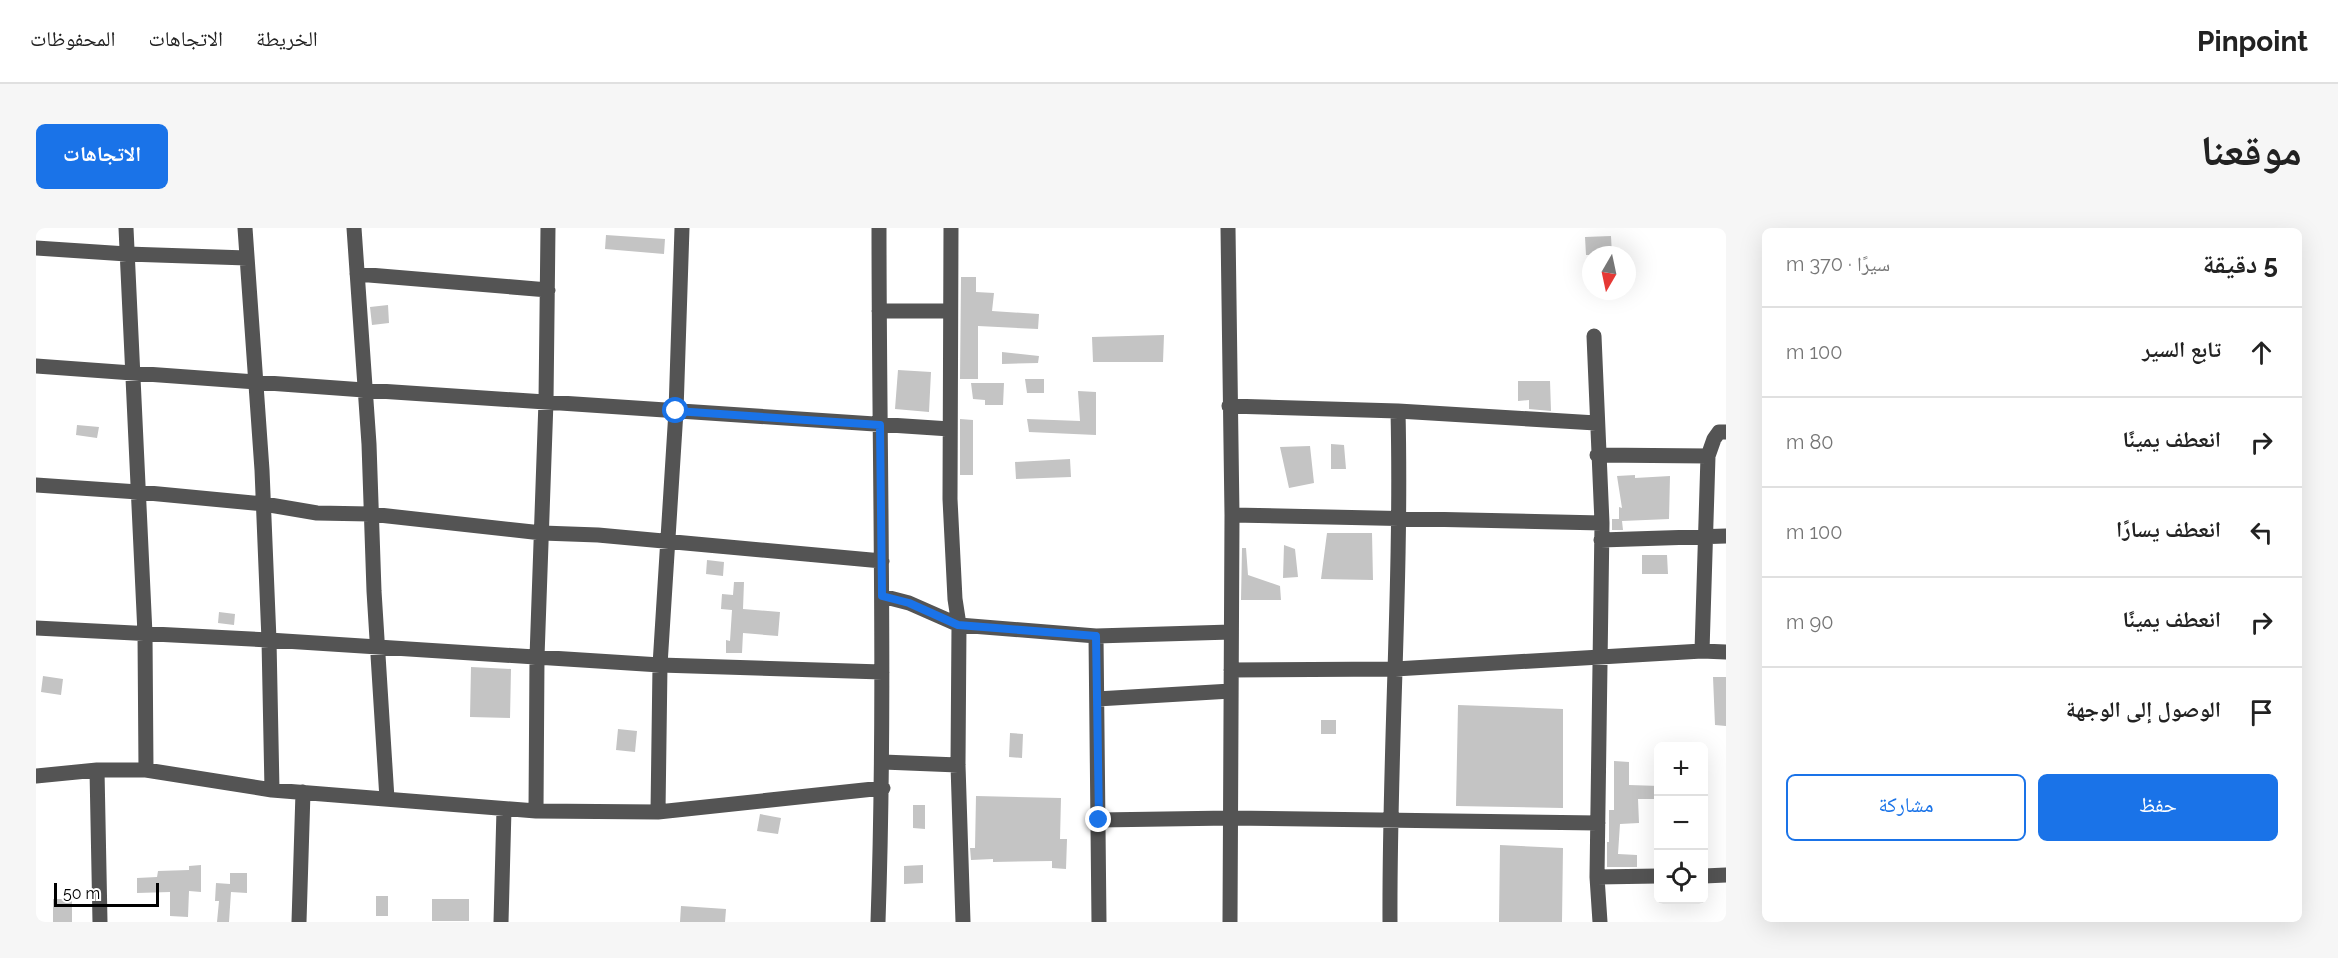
<!DOCTYPE html>
<html lang="ar">
<head>
<meta charset="utf-8">
<style>
	:root { --surface:#fff; --page:#f6f6f6; --text:#222; --muted:#767676; --line:#e0e0e0; --accent:#1a73e8 }
	body { margin:0; font-family:Raleway,"Noto Naskh Arabic",sans-serif; background:var(--page); color:var(--text); direction:rtl }
	.controls { position:absolute; right:18px; bottom:18px; display:grid; overflow:hidden; border-radius:9px; box-shadow:0 6px 24px #0002 }
	.controls button { width:54px; height:54px; display:grid; place-items:center; padding:0; border:0; border-bottom:2px solid var(--line); background:var(--surface); color:var(--text); font:30px sans-serif }
	.compass { position:absolute; left:1546px; top:18px; width:54px; height:54px; border-radius:50%; background:var(--surface); box-shadow:0 6px 24px #0002; rotate:189deg }
	.scale { position:absolute; left:18px; bottom:15px; width:105px; box-sizing:border-box; padding-left:6px; border:3px solid #000; border-top:0; font-size:16px; line-height:21px; white-space:nowrap; color:#000; -webkit-text-stroke:4px #fff; paint-order:stroke }
	.stop { position:absolute; width:18px; height:18px; margin:-14px; border:4px solid #1a73e8; border-radius:50%; background:#fff }
	.stop.end { background:#1a73e8; border-color:#fff; box-shadow:0 2px 6px #0008 }
	.list { margin:0; padding:0; list-style:none }
	h2 { display:flex; justify-content:space-between; align-items:center; height:78px; margin:0; padding:0 24px; font-size:26px }
	h2 small { font-size:20px; font-weight:400; color:var(--muted) }
	.list li { display:grid; grid-template-columns:39px 1fr auto; gap:18px; align-items:center; box-sizing:border-box; height:90px; padding:0 24px; border-top:2px solid var(--line) }
	.list b { display:block; font-size:22px; white-space:nowrap }
	.list em { font-size:20px; font-style:normal; color:var(--muted) }
	.actions { display:flex; gap:12px; padding:18px 24px }
	.actions a { flex:1; padding:14px 0; border:2px solid var(--accent); border-radius:9px; text-align:center; font-size:21px; color:var(--accent) }
	.actions .main { background:var(--accent); color:#fff }
	.icon { flex:none; width:33px; height:33px; fill:none; stroke:currentColor; stroke-width:2; stroke-linecap:round; stroke-linejoin:round }
	.map { position:relative; flex:none; width:1690px; height:694px; overflow:hidden; direction:ltr; border-radius:9px }
	header { display:flex; align-items:center; gap:36px; box-sizing:border-box; height:84px; padding:0 30px; background:var(--surface); border-bottom:2px solid var(--line) }
	header strong { font-size:28px }
	nav { display:flex; gap:33px; margin-inline-start:auto; font-size:21px }
	.intro { display:flex; align-items:center; justify-content:space-between; box-sizing:border-box; height:144px; padding:0 36px }
	h1 { margin:0; font-size:42px }
	.button { padding:15px 27px; border-radius:9px; background:var(--accent); color:#fff; font-size:21px; font-weight:700 }
	main { display:flex; gap:36px; padding:0 36px }
	aside { flex:1; background:var(--surface); border-radius:9px; box-shadow:0 6px 24px #0002 }
	.map>svg:first-child { display:block }
	.building { fill:#c4c4c4 }
	.lines { fill:none; stroke-linecap:round; stroke-linejoin:round }
	.minor { stroke:#545454; stroke-width:15 }
	.route { stroke:#1a73e8; stroke-width:8 }
</style>
</head>
<body>
<header>
<strong>Pinpoint</strong>
<nav><a>الخريطة</a><a>الاتجاهات</a><a>المحفوظات</a></nav>
</header>
<div class="intro"><h1>موقعنا</h1><a class="button">الاتجاهات</a></div>
<main>
<aside>
<h2>5 دقيقة<small>سيرًا · 370 m</small></h2>
<ul class="list">
<li><svg class="icon" aria-label="ahead" viewBox="0 0 24 24"><path d="M12 20V5M6 11l6-6 6 6"/></svg><div><b>تابع السير</b></div><em>100 m</em></li>
<li><svg class="icon" aria-label="right" viewBox="0 0 24 24"><path d="M7 20v-9h11M14 6l5 5-5 5"/></svg><div><b>انعطف يمينًا</b></div><em>80 m</em></li>
<li><svg class="icon" aria-label="left" viewBox="0 0 24 24"><path d="M17 20v-9H6M10 6l-5 5 5 5"/></svg><div><b>انعطف يسارًا</b></div><em>100 m</em></li>
<li><svg class="icon" aria-label="right" viewBox="0 0 24 24"><path d="M7 20v-9h11M14 6l5 5-5 5"/></svg><div><b>انعطف يمينًا</b></div><em>90 m</em></li>
<li><svg class="icon" aria-label="arrive" viewBox="0 0 24 24"><path d="M6 21V4h12l-3 4 3 4H6"/></svg><div><b>الوصول إلى الوجهة</b></div></li>
</ul>
<div class="actions"><a class="main">حفظ</a><a>مشاركة</a></div>
</aside>
<div class="map">
<svg width="1690" height="694" viewBox="0 0 1690 694">
	<rect width="100%" height="100%" fill="#fff"/>
	<path class="building" d="M570,7L629,11L628,26L569,21Z
		M1575,8L1576,27H1550L1549,9Z
		M925,49H940V64L958,65L956,83L1003,86L1002,101L942,98V151H924Z
		M352,77L353,95L336,97L334,79Z
		M1128,107L1127,134H1057L1056,109Z
		M966,124L1003,128L1002,135L966,136Z
		M862,142L895,144L893,184L859,181Z
		M989,151H1008V165H991Z
		M1482,153H1514L1515,183L1493,181V172L1482,173Z
		M935,155H968L967,177H949V172L937,171Z
		M1042,163L1060,164V207L993,204L991,191L1044,193Z
		M924,191L937,192V247H924Z
		M41,197L63,199L61,210L40,207Z
		M1295,216L1308,217L1310,241H1295Z
		M1274,218L1278,255L1253,260L1244,219Z
		M1034,231L1035,249L980,251L979,234Z
		M1599,247V250L1634,248L1633,291L1586,293L1587,302H1576V291H1583V279L1586,280L1581,248Z
		M1291,305H1336L1337,352L1285,351Z
		M1248,317L1259,321L1262,349L1247,350Z
		M1206,320H1210L1212,347L1244,358L1245,372H1205Z
		M1606,327H1631L1632,346H1606Z
		M671,332L688,334L687,348L670,346Z
		M698,354H708L707,381L744,384L742,408L707,405L706,425H690V412L694,413L696,382L685,381L686,366L697,367Z
		M183,384L199,386L198,397L182,395Z
		M435,439L475,441L474,490L434,489Z
		M7,448L27,451L25,467L5,464Z
		M1677,449H1690V498L1679,497Z
		M1422,477L1527,481V580L1420,578Z
		M1285,492H1300V506H1285Z
		M582,501L601,503L599,524L580,522Z
		M974,505L987,506L986,530L973,529Z
		M1578,533L1593,534V557L1623,558V571H1602L1603,595L1584,596L1582,626L1601,627V639H1571V614H1573V582H1578Z
		M940,568L1025,570L1024,611H1031L1030,641L1016,640V633L957,634V631L935,632L934,620H939Z
		M877,577H889V601L877,600Z
		M724,586L745,590L742,606L721,603Z
		M1464,617L1527,620L1526,694H1463Z
		M165,637V664L153,663L152,689L134,688V664L101,665V650L121,649L122,643L153,642V638Z
		M887,637V655L868,656V638Z
		M194,645H211V665L195,664L193,694H181L183,673H179L180,655L194,656Z
		M340,668H352V688H340Z
		M17,671H36V694H17Z
		M396,671H433V693H396Z
		M645,678L690,681L689,694H644Z"/>
	<g class="lines">
		<path class="minor" d="M90,0L109,406L110,542
			M209,0L226,242L233,412L236,562
			M318,0L333,216L338,363L351,571
			M915,0L914,271L919,371L923,397L922,537L927,694
			M1192,0L1196,287L1194,694
			M0,20L91,26L211,30
			M321,46L512,62
			M843,83H914
			M1558,108L1566,295L1561,649L1564,694
			M0,138L328,162L914,201
			M1193,178L1362,183L1560,195
			M1561,227L1672,228
			M0,257L102,264L228,276L281,285L334,286L506,305L562,307L846,333
			M1196,287L1566,295
			M1565,312L1690,308
			M846,368L873,375L923,397L1060,408L1195,404
			M0,400L233,412L624,437L846,444
			M1060,408L1063,694
			M1666,423L1672,228L1678,211L1683,204H1690
			M1195,442L1359,441L1666,423L1690,424
			M1061,471L1195,463
			M847,534L922,537
			M61,542L64,694
			M0,548L61,542H110L236,562L500,583L622,584L847,560
			M500,583L501,429L510,173L512,0
			M622,584L624,437L640,183L646,0
			M1063,592L1194,590L1562,595
			M1668,648L1690,647
			M1561,649L1622,648
			M263,694L267,564
			M465,694L468,581
			M842,694C850,463 843,231 843,0
			M1354,694C1353,524 1366,354 1362,183"/>
	</g>
	<g class="lines">
		<path class="route" d="M640,183L844,197L846,368L873,375L922,397L1060,408L1063,592"/>
	</g>
</svg>
<div class="controls">
<button>+</button>
<button>−</button>
<button><svg class="icon" aria-label="locate" viewBox="0 0 24 24"><circle cx="12" cy="12" r="6"/><path d="M12 2v4M12 18v4M2 12h4M18 12h4"/></svg></button>
</div>
<svg class="compass" viewBox="-18 -18 36 36"><path d="M0-13l5 13h-10z" fill="#e53935"/><path d="M0 13l5-13h-10z" fill="#767676"/></svg>
<div class="scale">50 m</div>
<div class="stop" style="left:640px;top:183px"></div>
<div class="stop end" style="left:1063px;top:592px"></div>
</div>
</main>
</body>
</html>
